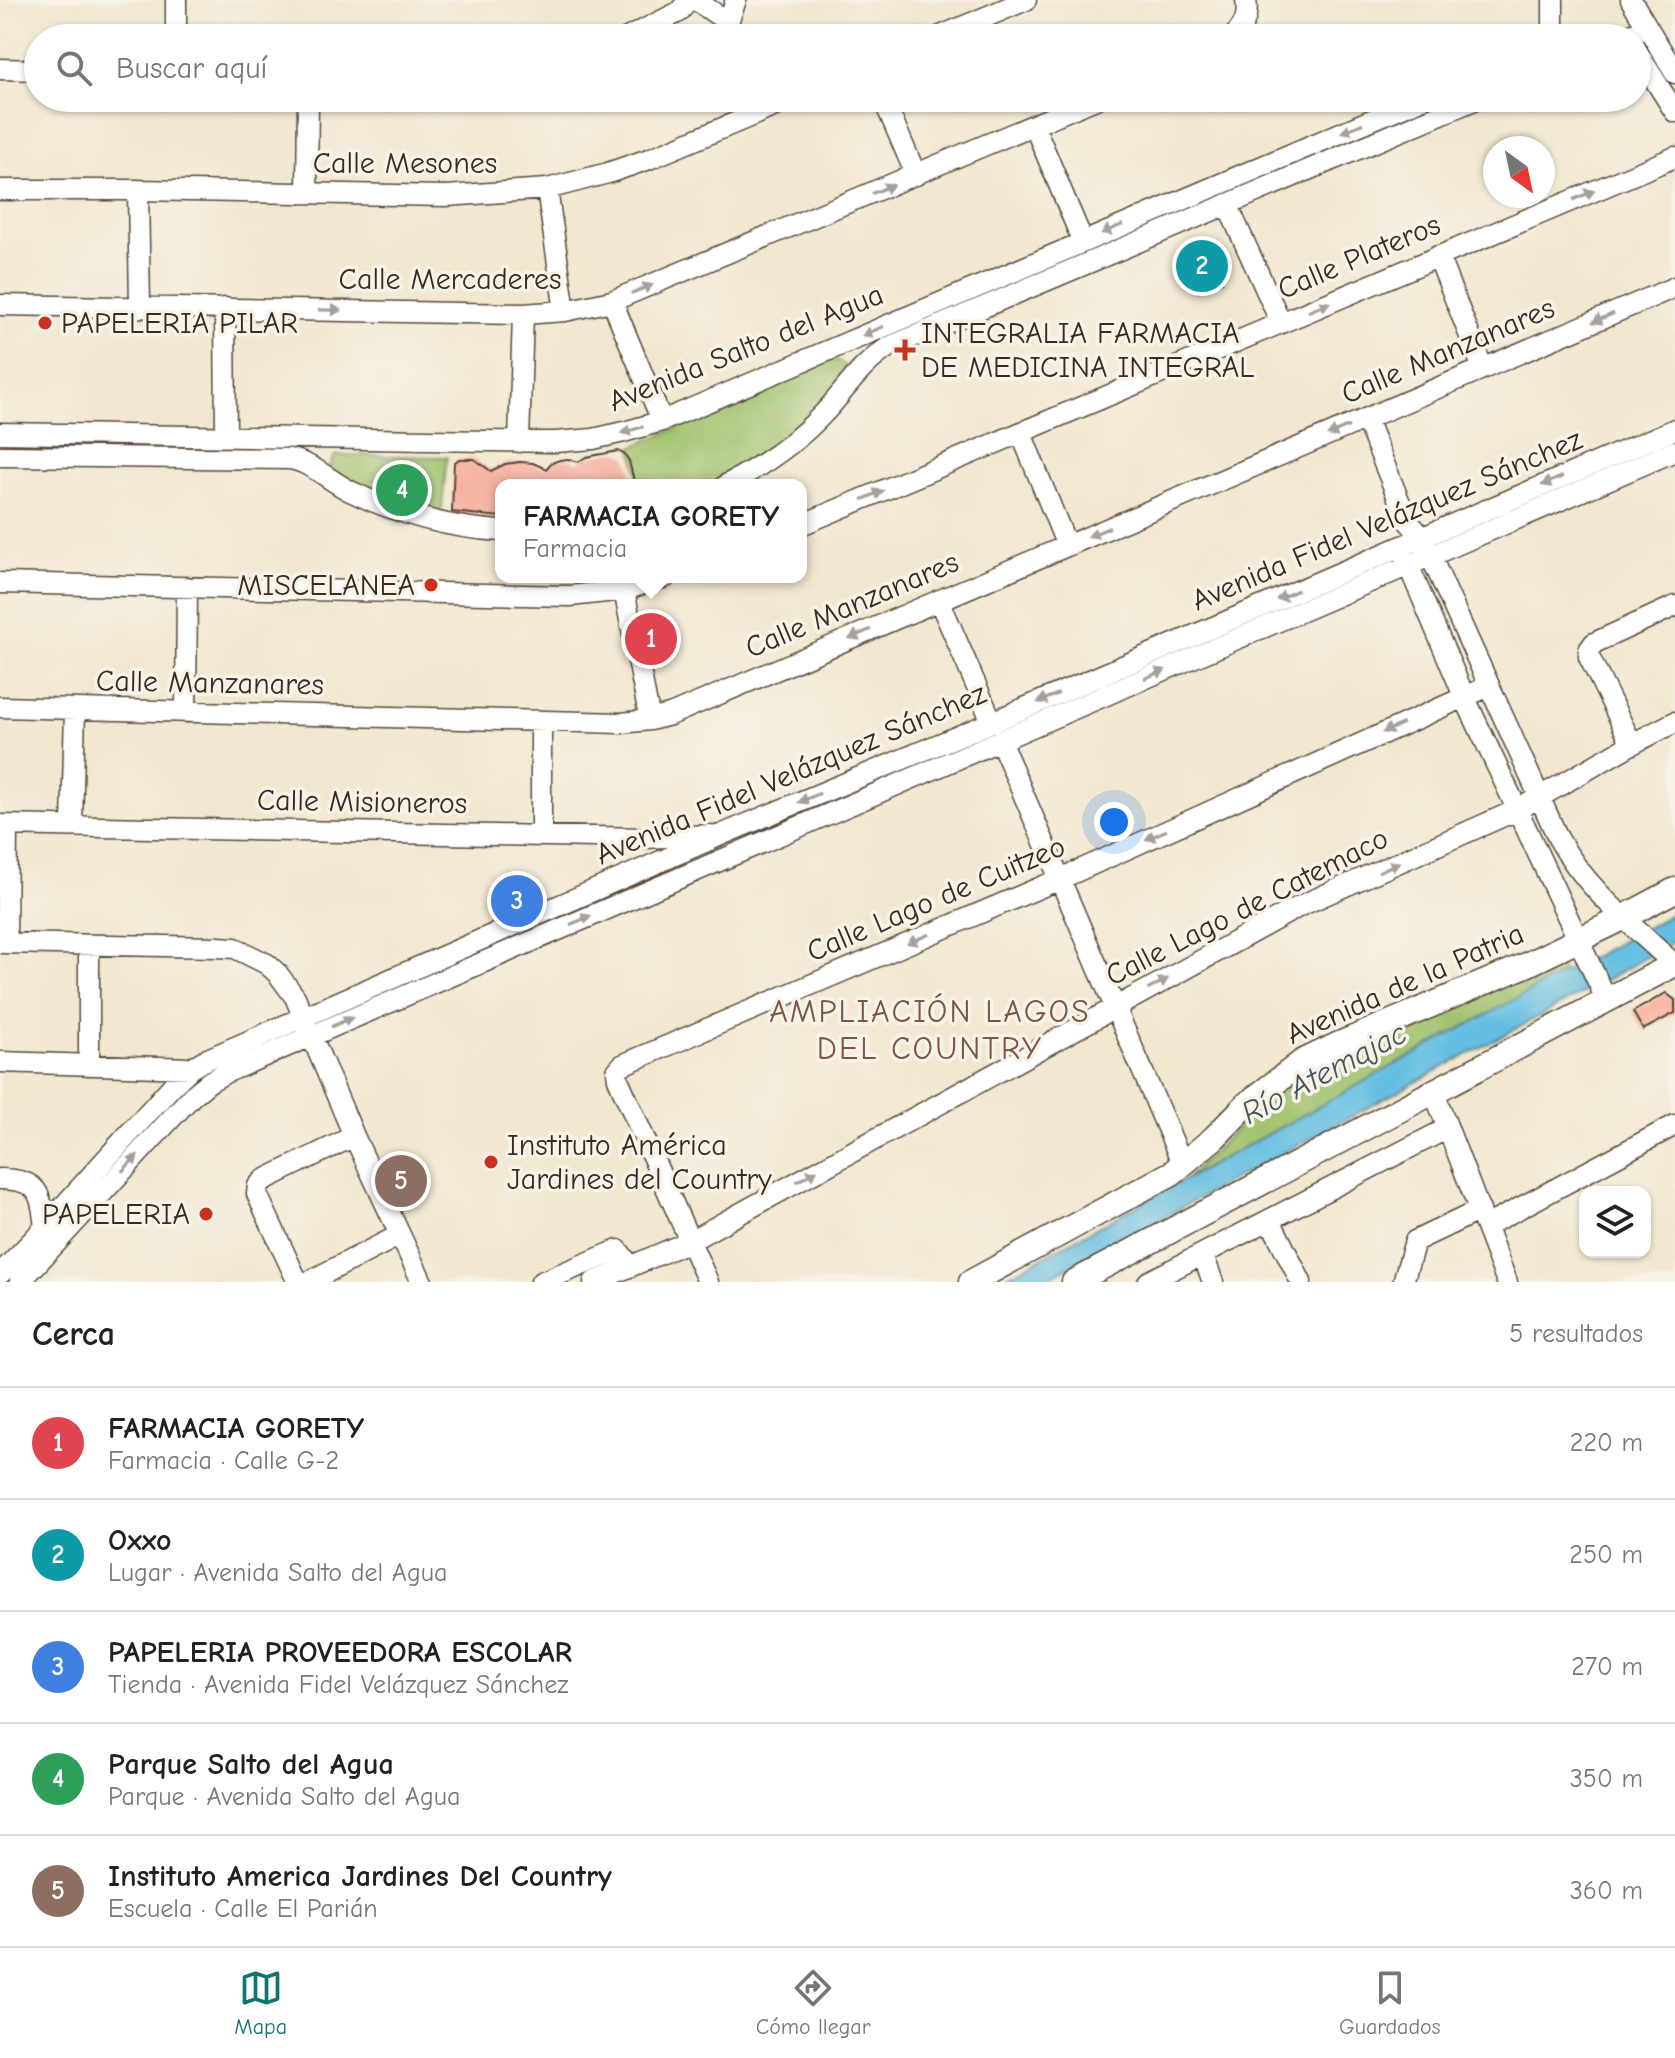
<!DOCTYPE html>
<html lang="es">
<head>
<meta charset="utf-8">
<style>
	:root { --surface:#fff; --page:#f2f2f2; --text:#222; --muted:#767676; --line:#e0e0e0; --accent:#0f766e }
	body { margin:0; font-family:"Comic Neue",sans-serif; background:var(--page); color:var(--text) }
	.controls { position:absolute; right:24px; bottom:24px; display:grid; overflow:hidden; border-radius:16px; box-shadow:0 2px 6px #0004 }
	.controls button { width:72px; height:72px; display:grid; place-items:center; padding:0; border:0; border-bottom:2px solid var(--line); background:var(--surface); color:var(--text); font:40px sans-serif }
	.compass { position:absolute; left:1483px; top:136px; width:72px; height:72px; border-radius:50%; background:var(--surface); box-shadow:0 2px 6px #0004; rotate:147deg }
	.you { position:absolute; left:1114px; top:822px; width:28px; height:28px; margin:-20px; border:6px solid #fff; border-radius:50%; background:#1a73e8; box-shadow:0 0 0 12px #1a73e833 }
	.badge { display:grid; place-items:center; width:52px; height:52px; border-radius:50%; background:var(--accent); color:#fff; font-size:26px; font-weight:700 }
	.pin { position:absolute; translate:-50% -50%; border:4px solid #fff; box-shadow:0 2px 8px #0006 }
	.popup { position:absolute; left:495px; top:479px; width:312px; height:104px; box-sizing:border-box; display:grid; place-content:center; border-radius:16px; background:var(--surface); filter:drop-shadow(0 2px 6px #0005); font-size:26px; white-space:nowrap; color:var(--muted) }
	.popup b { font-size:30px; color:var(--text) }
	.popup::after { content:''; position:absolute; left:50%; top:100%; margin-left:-16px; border:16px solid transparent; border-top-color:var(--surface) }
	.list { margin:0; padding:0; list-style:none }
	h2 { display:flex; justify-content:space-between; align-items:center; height:104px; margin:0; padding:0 32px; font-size:34px }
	h2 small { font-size:26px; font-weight:400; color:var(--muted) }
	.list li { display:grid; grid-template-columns:52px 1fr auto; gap:24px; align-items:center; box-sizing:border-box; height:112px; padding:0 32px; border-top:2px solid var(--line) }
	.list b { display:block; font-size:30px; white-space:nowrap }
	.list p { margin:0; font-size:26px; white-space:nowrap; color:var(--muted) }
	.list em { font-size:26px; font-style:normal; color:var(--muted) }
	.icon { flex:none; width:44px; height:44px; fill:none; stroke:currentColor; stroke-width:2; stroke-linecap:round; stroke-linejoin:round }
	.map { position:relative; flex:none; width:1675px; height:1282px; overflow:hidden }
	.search { position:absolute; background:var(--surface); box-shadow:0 2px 6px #0004; left:24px; right:24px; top:24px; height:88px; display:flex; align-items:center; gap:20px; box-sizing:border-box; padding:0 28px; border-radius:44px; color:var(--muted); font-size:30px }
	.sheet { height:664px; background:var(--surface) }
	nav { display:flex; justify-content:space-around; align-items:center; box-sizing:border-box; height:112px; border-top:2px solid var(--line); background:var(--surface); font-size:22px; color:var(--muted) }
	nav a { display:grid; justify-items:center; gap:4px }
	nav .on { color:var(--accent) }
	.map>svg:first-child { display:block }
	.green { fill:#9ec16b; stroke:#6c7644; stroke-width:2 }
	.water { fill:#63bee1; stroke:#4f7480; stroke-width:2 }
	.building { fill:#f7a694 }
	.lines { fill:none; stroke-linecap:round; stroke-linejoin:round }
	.minor-casing { stroke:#564639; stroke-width:23 }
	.major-casing { stroke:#564639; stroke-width:27 }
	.minor { stroke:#fff; stroke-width:20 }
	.major { stroke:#fff; stroke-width:24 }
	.oneway { fill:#a79f9a }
	.poi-dot { fill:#c8321e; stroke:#f7f3e8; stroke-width:3 }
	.labels { text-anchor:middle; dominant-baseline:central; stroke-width:7; stroke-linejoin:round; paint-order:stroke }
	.street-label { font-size:30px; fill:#3b2a1e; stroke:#f7f3e8 }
	.poi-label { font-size:30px; fill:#3b2a1e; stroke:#f7f3e8; text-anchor:start }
	.neighbourhood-label { font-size:32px; letter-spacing:2px; fill:#7d5547; stroke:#f7f3e8 }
	.water-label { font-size:32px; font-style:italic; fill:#475658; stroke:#f7f3e8 }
</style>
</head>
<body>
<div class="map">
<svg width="1675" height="1282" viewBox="0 0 1675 1282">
	<rect width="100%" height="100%" fill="#f7f3e8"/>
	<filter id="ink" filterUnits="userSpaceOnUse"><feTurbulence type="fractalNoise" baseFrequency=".0125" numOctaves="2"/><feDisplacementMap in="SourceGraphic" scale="16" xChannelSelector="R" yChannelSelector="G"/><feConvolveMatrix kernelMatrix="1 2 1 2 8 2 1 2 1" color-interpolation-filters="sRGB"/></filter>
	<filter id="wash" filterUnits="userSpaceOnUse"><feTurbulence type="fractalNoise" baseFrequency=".006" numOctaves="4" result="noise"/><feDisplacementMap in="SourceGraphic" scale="32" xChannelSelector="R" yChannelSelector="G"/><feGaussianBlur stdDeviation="1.8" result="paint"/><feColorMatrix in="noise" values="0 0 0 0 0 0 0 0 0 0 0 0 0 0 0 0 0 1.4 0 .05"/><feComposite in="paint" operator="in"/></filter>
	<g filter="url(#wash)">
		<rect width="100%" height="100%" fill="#f2e7cf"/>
		<path class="green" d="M835,359L845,365L846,378L779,445L724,479L707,485H640L632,447Z
			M335,455L447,457L441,516L335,477L329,467Z
			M1558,962L1564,973L1187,1178L1265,1100L1302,1073L1349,1050Z"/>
		<path class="water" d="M1675,912V941L1579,995L1041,1282H997Z"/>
		<g id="blocks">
			<path class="building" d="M1198,243L1208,249L1222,282L1198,292L1183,250Z
				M618,451L625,455L629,461L635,485H501V517L452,512L454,463L459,459H474L491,471L505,464L520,462L533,463L546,469L551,463L560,460L568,459L578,462L586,457Z
				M1666,993L1675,1000V1013L1643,1030L1633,1012Z"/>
		</g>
	</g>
	<g filter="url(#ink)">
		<use href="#blocks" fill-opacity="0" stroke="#564639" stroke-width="2"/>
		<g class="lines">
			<defs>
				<path id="minor" d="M695,0L728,22L735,38
					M1553,0V31L1554,38
					M1631,0L1675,73
					M728,22L736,0
					M176,38V0
					M627,38L679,12L689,0
					M936,38L1026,0
					M1232,38C1244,27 1249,16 1246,0
					M1621,38L1647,27
					M1637,52L1675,112
					M0,69L38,70
					M883,98L916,175
					M1034,125L1083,242
					M547,189L565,311
					M0,190H138L446,196L547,189L608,173L649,159L794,98
					M138,190L140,306
					M307,193L308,98
					M1227,204L1281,323
					M1438,256L1483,369
					M612,301L662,421
					M0,305L523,314L565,311L612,301L1098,98
					M225,308L226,436
					M1366,419L1407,520L1422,537L1558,838C1586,889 1633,926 1675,965
					M0,433L555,442L593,439L624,432L662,421L1423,98
					M1021,433L1067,546
					M519,442L523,314
					M0,456L290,459C312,463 330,481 350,491C398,514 448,528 501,531
					M726,485C762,466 795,444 823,414C845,391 861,364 889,347L1479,98
					M801,525L1675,157
					M1404,555L1464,696L1607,1001
					M0,583L570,596L624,590L666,577
					M624,590L650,720
					M939,600L992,722
					M0,707L621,723L650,720L670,715L1675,287
					M186,712L187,587
					M541,721V836
					M1000,740L1183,1165
					M1632,744L1589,657V650L1594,643L1675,606
					M0,825L644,838L711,835
					M72,825L75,710
					M0,943L218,947L235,948L267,964L278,974L295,997L354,1136L422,1282
					M6,943L7,825
					M0,1062L191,1068
					M89,1065V945
					M1434,1092L1507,1282
					M354,1136L264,1180L258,1186L257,1194L295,1276L300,1282H308L400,1235
					M0,1179C39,1180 41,1192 45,1228
					M1270,1220L1301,1282
					M1486,1226L1675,1125
					M1203,1255L1213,1282
					M0,1274L33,1240L172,1086L191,1068L203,1061L723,834L992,722L1675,429
					M20,1282L192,1096L209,1082L225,1073L1675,451
					M541,1282L618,1250L630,1266
					M594,1282L690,1241L1302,905L1517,810L1632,744L1675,722
					M708,1282L618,1079L617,1071L622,1065L1060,879L1489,686
					M1148,1282L1448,1128
					M1403,1282L1415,1241L1480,1210"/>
				<path id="major" d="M971,1282L1172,1173L1215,1137L1247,1104L1302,1062L1337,1045L1526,965L1613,923L1675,890
					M1074,1282L1675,964"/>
			</defs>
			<use href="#minor" class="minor-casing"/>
			<use href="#major" class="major-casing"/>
			<use href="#minor" class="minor"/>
			<use href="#major" class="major"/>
		</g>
		<defs><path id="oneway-solid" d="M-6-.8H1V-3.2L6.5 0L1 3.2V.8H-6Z" transform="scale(2)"/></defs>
		<g class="oneway">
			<use href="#oneway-solid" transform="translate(1352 128) rotate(157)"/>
			<use href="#oneway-solid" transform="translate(883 189) rotate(-22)"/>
			<use href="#oneway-solid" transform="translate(1584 195) rotate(-23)"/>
			<use href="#oneway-solid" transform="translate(1112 229) rotate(157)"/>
			<use href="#oneway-solid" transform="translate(642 289) rotate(-22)"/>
			<use href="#oneway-solid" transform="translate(1319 307) rotate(-23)"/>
			<use href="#oneway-solid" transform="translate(330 310) rotate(1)"/>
			<use href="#oneway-solid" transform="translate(1603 318) rotate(157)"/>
			<use href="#oneway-solid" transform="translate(873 331) rotate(157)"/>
			<use href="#oneway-solid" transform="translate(632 430) rotate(164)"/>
			<use href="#oneway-solid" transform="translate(1338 431) rotate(157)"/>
			<use href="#oneway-solid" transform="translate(1552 481) rotate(157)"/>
			<use href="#oneway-solid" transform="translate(873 495) rotate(-23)"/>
			<use href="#oneway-solid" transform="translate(1099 532) rotate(157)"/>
			<use href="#oneway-solid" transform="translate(1287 595) rotate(157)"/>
			<use href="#oneway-solid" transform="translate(860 634) rotate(157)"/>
			<use href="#oneway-solid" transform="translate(1155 674) rotate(-23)"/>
			<use href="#oneway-solid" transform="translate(1048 698) rotate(157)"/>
			<use href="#oneway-solid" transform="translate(1393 728) rotate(156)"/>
			<use href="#oneway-solid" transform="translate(809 798) rotate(157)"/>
			<use href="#oneway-solid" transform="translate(1156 835) rotate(156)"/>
			<use href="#oneway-solid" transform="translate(1389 867) rotate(-24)"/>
			<use href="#oneway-solid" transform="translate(581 920) rotate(-23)"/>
			<use href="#oneway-solid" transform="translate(918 939) rotate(157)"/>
			<use href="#oneway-solid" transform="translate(1158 984) rotate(-29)"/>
			<use href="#oneway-solid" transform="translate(342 1022) rotate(-23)"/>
			<use href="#oneway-solid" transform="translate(130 1163) rotate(-47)"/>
			<use href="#oneway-solid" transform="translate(807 1176) rotate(-29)"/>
		</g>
	</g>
	<g class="poi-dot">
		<circle cx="45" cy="323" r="8"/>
		<path d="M901 338h8v8h8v8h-8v8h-8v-8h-8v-8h8z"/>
		<circle cx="431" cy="585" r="8"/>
		<circle cx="491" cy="1162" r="8"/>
		<circle cx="206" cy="1214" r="8"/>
	</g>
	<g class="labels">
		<g class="street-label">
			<text x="405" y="163">Calle Mesones</text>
			<text transform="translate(1359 257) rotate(-23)">Calle Plateros</text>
			<text x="450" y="279">Calle Mercaderes</text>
			<text transform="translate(746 348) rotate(-22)">Avenida Salto del Agua</text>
			<text transform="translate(1448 351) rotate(-23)">Calle Manzanares</text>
			<text transform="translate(1387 520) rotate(-23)">Avenida Fidel Velázquez Sánchez</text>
			<text transform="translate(852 605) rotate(-23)">Calle Manzanares</text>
			<text transform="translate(210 683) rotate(1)">Calle Manzanares</text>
			<text transform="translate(791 774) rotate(-23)">Avenida Fidel Velázquez Sánchez</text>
			<text transform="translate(362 802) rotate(1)">Calle Misioneros</text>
			<text transform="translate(936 899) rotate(-23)">Calle Lago de Cuitzeo</text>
			<text transform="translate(1247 907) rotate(-27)">Calle Lago de Catemaco</text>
			<text transform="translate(1405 984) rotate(-24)">Avenida de la Patria</text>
		</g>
		<g class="poi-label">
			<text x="61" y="323">PAPELERIA PILAR</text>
			<text x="921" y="333">INTEGRALIA FARMACIA<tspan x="921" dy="34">DE MEDICINA INTEGRAL</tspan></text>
			<text x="415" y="585" text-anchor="end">MISCELANEA</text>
			<text x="507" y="1145">Instituto América<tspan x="507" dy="34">Jardines del Country</tspan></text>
			<text x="190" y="1214" text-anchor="end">PAPELERIA</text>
		</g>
		<g class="neighbourhood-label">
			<text x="930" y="1011">AMPLIACIÓN LAGOS<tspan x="930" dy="37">DEL COUNTRY</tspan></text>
		</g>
		<g class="water-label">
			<text transform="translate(1324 1073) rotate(-28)">Río Atemajac</text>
		</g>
	</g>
</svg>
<div class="controls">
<button><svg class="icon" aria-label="layers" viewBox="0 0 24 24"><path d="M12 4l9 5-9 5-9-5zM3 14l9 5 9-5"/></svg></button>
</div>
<svg class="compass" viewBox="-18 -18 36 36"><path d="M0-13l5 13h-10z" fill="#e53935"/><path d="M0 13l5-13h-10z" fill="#767676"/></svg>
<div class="you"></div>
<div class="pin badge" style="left:651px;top:639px;background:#e0444e">1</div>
<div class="popup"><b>FARMACIA GORETY</b>Farmacia</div>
<div class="pin badge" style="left:1202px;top:266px;background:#0f9aa8">2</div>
<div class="pin badge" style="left:517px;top:901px;background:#3f7fe0">3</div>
<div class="pin badge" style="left:402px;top:490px;background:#2e9e5b">4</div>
<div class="pin badge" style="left:401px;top:1181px;background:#8d6e63">5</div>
<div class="search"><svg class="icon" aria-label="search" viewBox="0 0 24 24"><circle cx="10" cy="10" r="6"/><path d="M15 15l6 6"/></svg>Buscar aquí</div>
</div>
<section class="sheet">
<h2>Cerca<small>5 resultados</small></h2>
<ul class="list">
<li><span class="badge" style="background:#e0444e">1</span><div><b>FARMACIA GORETY</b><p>Farmacia · Calle G-2</p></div><em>220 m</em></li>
<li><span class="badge" style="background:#0f9aa8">2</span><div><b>Oxxo</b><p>Lugar · Avenida Salto del Agua</p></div><em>250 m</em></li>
<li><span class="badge" style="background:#3f7fe0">3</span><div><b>PAPELERIA PROVEEDORA ESCOLAR</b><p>Tienda · Avenida Fidel Velázquez Sánchez</p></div><em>270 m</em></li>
<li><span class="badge" style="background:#2e9e5b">4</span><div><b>Parque Salto del Agua</b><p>Parque · Avenida Salto del Agua</p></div><em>350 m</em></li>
<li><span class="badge" style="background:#8d6e63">5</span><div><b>Instituto America Jardines Del Country</b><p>Escuela · Calle El Parián</p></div><em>360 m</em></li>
</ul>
</section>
<nav>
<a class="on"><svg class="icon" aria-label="map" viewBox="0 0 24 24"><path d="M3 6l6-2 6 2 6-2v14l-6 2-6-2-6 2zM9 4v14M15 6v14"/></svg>Mapa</a>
<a><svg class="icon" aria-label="directions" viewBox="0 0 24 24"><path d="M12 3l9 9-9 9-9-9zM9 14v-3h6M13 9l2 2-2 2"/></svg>Cómo llegar</a>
<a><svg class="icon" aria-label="saved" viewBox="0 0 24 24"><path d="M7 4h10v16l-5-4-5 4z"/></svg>Guardados</a>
</nav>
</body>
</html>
